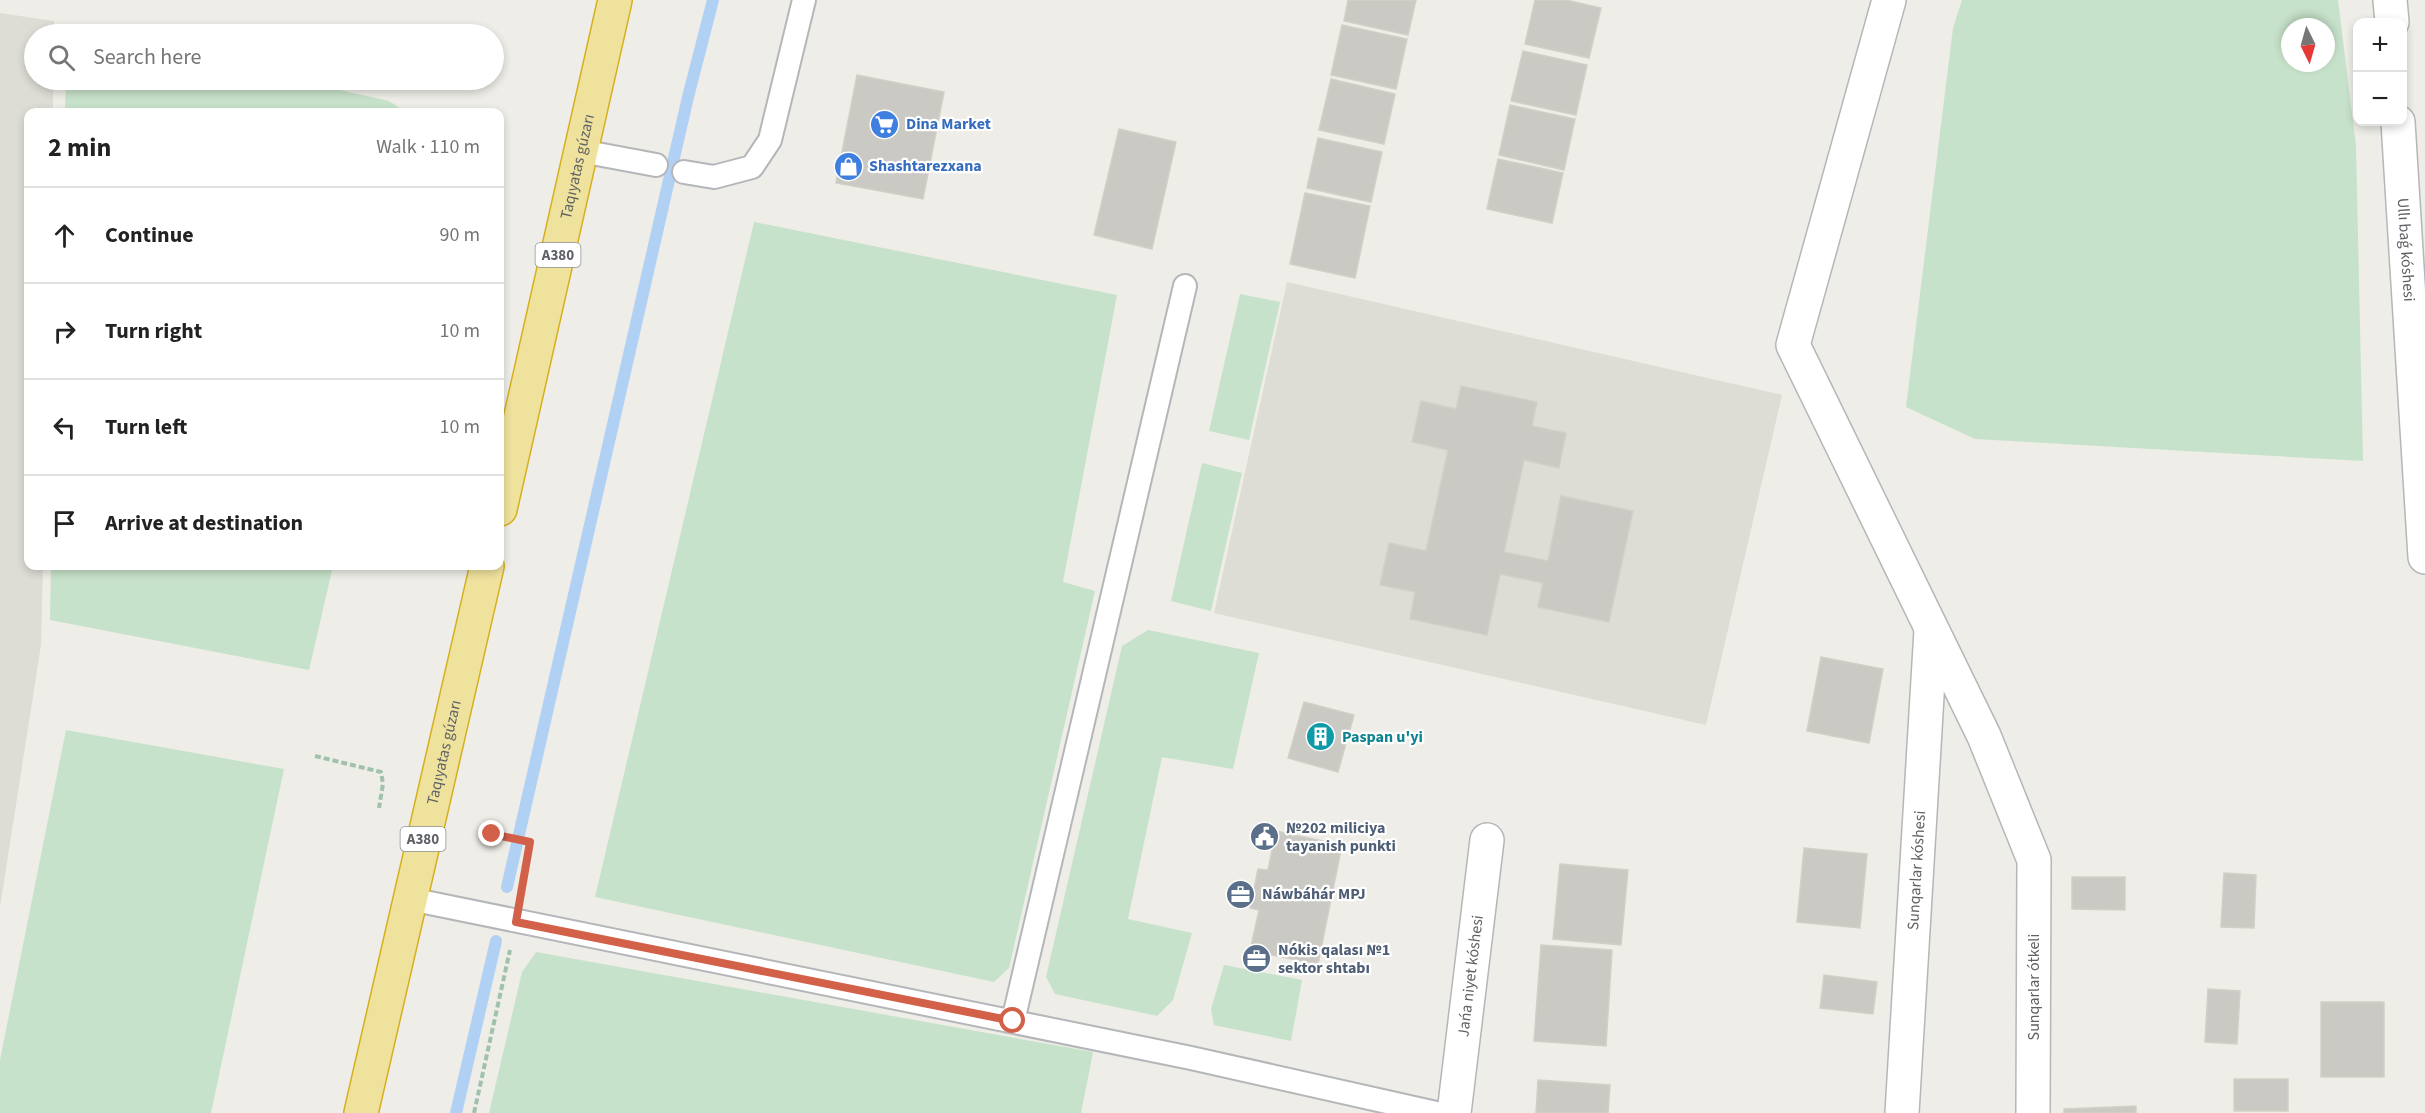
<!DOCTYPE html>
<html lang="en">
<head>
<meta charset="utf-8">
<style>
	:root { --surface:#fff; --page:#f2f2f2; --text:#222; --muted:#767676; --line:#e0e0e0 }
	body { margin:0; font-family:"Source Sans 3",sans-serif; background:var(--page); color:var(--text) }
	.controls { position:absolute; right:18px; top:18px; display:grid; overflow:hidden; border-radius:12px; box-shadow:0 3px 9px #0003 }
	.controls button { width:54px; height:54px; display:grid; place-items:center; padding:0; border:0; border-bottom:2px solid var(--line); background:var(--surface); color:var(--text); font:30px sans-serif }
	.compass { position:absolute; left:2281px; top:18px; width:54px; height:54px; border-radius:50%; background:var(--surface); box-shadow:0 3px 9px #0003; rotate:175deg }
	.stop { position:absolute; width:18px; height:18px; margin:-14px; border:4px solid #d36049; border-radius:50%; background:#fff }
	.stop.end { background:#d36049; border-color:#fff; box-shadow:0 2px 6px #0008 }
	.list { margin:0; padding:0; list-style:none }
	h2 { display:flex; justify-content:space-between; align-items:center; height:78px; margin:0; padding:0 24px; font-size:26px }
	h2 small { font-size:20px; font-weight:400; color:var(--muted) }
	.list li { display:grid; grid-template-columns:39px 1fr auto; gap:18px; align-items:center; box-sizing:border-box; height:96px; padding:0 24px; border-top:2px solid var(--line) }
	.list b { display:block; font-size:22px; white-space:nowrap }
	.list em { font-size:20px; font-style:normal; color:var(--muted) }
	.icon { flex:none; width:33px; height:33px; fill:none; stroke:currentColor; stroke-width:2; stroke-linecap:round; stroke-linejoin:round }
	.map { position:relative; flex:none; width:2425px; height:1113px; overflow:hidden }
	.search { position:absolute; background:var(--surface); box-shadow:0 3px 9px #0003; left:24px; top:24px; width:480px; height:66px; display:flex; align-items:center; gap:15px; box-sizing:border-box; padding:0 21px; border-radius:33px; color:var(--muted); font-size:22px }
	.panel { position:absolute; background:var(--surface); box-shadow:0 3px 9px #0003; left:24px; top:108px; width:480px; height:462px; border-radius:12px }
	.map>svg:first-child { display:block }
	.education { fill:#deddd5 }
	.green { fill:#c7e2ca; fill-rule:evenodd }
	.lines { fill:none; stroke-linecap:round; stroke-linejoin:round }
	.stream { stroke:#b1d1f4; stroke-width:12 }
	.building { fill:#cac9c3; stroke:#d2d0c6; stroke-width:1.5 }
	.lane-casing { stroke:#b4b6ba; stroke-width:26 }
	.street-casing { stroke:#b4b6ba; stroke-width:36 }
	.highway-casing { stroke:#d7af1e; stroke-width:36 }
	.path { stroke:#a0c1ac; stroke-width:4; stroke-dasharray:6 3; stroke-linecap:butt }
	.lane { stroke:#fff; stroke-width:22 }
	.street { stroke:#fff; stroke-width:33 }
	.highway { stroke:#efe29d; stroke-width:33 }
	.route { stroke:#d36049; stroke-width:8 }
	.labels { text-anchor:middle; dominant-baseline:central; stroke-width:4.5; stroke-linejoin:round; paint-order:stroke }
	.shield { fill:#fff; stroke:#8e9093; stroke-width:1.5 }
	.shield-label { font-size:15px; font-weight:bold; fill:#5e6165 }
	.shop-label { font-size:16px; font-weight:bold; fill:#366cbe; stroke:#fff; text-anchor:start }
	.street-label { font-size:16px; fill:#5e6165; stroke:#fff }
	.culture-label { font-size:16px; font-weight:bold; fill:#0d838f; stroke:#fff; text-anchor:start }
	.service-label { font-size:16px; font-weight:bold; fill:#4e5e75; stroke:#fff; text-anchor:start }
</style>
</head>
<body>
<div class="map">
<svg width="2425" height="1113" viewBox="0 0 2425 1113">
	<rect width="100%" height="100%" fill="#eeede7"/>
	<path class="education" d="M0,13L54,21V34H34V80H53V112H28V566H43L41,645L0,907Z
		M1287,282L1782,395L1706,725L1214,613Z"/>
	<path class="green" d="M1962,0H2338L2356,146L2363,461L1975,439L1906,407L1953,28ZM2290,27H2326V63H2290Z
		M66,80H295L389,101L406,112H65Z
		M754,222L1117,295L1063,582L1095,591L1009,968L994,982L595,897Z
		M1240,294L1280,302L1249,440L1209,431Z
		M1202,463L1242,473L1211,611L1171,601Z
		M51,566H333L309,670L50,620Z
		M1148,630L1259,653L1233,769L1162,757L1128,919L1192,933L1173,1000L1157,1016L1055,994L1046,977L1122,646Z
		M66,730L284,769L211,1113H0V1060Z
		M536,952L1093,1052L1081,1113H489L522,972Z
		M1224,965L1302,980L1291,1041L1214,1025L1211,1009Z"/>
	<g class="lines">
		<path class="stream" d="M507,887L688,97L713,0
			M456,1113L496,941"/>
	</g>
	<path class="building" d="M1348,0H1416L1408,35L1344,21Z
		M1535,0H1566L1601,8L1589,58L1525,44Z
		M1342,25L1407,39L1396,89L1331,75Z
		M1523,51L1587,65L1576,115L1511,101Z
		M857,75L944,92L923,199L836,183Z
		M1331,79L1395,94L1384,144L1319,130Z
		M1510,105L1575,119L1564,170L1499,155Z
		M1119,129L1176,142L1152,249L1094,235Z
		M1318,138L1382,152L1371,202L1307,188Z
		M1498,159L1563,173L1552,223L1487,209Z
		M1305,193L1370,206L1355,278L1290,264Z
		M1461,386L1537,402L1532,426L1566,433L1559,468L1524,460L1504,552L1548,561L1561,496L1633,511L1609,622L1538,607L1543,583L1500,574L1487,635L1410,619L1415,592L1380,585L1389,543L1426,551L1448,450L1412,442L1421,401L1456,409Z
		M1821,657L1883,669L1869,743L1807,731Z
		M1304,702L1354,715L1338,772L1288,758Z
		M1276,831L1342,845L1318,964L1250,951L1259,910L1250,908L1254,889L1258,869L1268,870Z
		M1804,848L1867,854L1860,928L1797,922Z
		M1560,864L1628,870L1621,945L1553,939Z
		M2224,873L2256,875L2254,928L2221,927Z
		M2072,877H2125V910L2072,909Z
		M1541,945L1612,950L1606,1046L1534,1041Z
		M1824,975L1877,982L1873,1014L1820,1008Z
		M2208,989L2240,991L2237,1044L2205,1042Z
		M2321,1002H2384V1077H2321Z
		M2234,1079H2288V1111H2234Z
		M1538,1080L1610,1085L1608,1113H1536Z
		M2136,1106V1113H2064V1109Z"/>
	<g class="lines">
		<defs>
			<path id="lane" d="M581,151L656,165
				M684,172L714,177L752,167L770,140L804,0
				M410,899L1191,1058L1436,1113
				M1013,1021L1185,286"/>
			<g id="street">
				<path d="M1889,0L1793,345L1984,736L2034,860L2033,1113"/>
				<path d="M2390,0L2392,22"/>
				<path id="s1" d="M2398,122L2425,557"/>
				<path id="s2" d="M1454,1113L1487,840"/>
				<path id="s3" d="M1902,1113L1931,630"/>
			</g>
			<g id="highway">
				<path id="s4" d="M500,509L615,0"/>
				<path id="s5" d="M361,1113L487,566"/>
			</g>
		</defs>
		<use href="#lane" class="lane-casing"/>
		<use href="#street" class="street-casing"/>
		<use href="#highway" class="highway-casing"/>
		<path class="path" d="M315,756L381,772L383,784L379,808
			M492,834L530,842L522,889
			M474,1113L510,950"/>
		<use href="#lane" class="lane"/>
		<use href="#street" class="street"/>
		<use href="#highway" class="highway"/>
	</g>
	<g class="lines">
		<path class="route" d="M492,834L530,842L516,922L1013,1021"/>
	</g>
	<defs>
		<symbol id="supermarket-disc" viewBox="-11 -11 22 22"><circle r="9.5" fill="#3f7fe0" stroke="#fff"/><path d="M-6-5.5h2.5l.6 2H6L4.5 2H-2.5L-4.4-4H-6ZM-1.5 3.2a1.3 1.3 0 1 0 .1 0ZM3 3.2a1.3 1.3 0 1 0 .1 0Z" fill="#fff"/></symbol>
		<symbol id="shop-disc" viewBox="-11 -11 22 22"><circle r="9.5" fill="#3f7fe0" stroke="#fff"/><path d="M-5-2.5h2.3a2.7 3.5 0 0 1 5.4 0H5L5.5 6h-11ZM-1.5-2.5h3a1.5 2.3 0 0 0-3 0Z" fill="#fff"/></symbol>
		<symbol id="building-disc" viewBox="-11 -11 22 22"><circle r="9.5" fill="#0f9aa8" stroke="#fff"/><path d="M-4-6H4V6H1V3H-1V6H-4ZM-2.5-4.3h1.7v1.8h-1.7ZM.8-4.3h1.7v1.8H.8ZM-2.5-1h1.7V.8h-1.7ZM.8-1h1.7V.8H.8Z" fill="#fff"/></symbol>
		<symbol id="civic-disc" viewBox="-11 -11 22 22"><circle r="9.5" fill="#5c6f8a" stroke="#fff"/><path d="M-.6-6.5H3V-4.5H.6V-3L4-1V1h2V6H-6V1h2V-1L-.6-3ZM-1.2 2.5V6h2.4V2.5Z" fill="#fff"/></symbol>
		<symbol id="office-disc" viewBox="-11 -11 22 22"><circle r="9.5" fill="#5c6f8a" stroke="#fff"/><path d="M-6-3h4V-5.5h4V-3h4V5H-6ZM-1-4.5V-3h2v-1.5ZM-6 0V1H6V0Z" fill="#fff"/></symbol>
	</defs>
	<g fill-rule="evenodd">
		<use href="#supermarket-disc" x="868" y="108" width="33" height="33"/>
		<use href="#shop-disc" x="832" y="150" width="33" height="33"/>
		<use href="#building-disc" x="1304" y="720" width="33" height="33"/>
		<use href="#civic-disc" x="1248" y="820" width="33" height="33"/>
		<use href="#office-disc" x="1224" y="878" width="33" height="33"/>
		<use href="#office-disc" x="1240" y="942" width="33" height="33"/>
	</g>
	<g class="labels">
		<g class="shield">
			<rect x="535.5" y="243" width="45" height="24" rx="4.5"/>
			<rect x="400.5" y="827" width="45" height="24" rx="4.5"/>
		</g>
		<g class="shield-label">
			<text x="558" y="255">A380</text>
			<text x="423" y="839">A380</text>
		</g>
		<g class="shop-label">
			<text x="906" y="124">Dina Market</text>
			<text x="869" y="166">Shashtarezxana</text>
		</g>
		<g class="street-label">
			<text stroke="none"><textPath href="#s4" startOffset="351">Taqıyatas gúzarı</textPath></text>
			<text stroke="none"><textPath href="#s1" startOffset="128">Ullı baǵ kóshesi</textPath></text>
			<text stroke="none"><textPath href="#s5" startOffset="370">Taqıyatas gúzarı</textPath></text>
			<text stroke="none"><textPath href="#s3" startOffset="243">Sunqarlar kóshesi</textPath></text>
			<text stroke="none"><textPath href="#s2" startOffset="138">Jańa niyet kóshesi</textPath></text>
			<text transform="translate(2034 987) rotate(-90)">Sunqarlar ótkeli</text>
		</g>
		<g class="culture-label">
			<text x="1342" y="737">Paspan u'yi</text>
		</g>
		<g class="service-label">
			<text x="1286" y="828">№202 miliciya<tspan x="1286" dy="18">tayanish punkti</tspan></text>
			<text x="1262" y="894">Náwbáhár MPJ</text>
			<text x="1278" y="950">Nókis qalası №1<tspan x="1278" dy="18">sektor shtabı</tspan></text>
		</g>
	</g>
</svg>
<div class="controls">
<button>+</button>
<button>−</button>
</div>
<svg class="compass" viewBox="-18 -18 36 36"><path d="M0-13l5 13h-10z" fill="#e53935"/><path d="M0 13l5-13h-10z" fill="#767676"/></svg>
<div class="stop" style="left:1013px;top:1021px"></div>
<div class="stop end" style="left:492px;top:834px"></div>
<div class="search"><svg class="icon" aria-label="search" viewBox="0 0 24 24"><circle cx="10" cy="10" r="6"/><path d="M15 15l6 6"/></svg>Search here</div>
<section class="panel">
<h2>2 min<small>Walk · 110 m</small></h2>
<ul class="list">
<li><svg class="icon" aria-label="ahead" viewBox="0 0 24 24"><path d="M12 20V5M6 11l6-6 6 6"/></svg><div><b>Continue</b></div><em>90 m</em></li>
<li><svg class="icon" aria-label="right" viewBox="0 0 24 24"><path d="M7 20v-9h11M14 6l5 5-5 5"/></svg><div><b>Turn right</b></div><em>10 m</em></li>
<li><svg class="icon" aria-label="left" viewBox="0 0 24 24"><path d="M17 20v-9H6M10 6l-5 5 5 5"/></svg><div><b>Turn left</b></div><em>10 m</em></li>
<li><svg class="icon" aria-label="arrive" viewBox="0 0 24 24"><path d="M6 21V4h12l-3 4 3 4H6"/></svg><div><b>Arrive at destination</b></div></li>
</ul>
</section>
</div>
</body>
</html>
